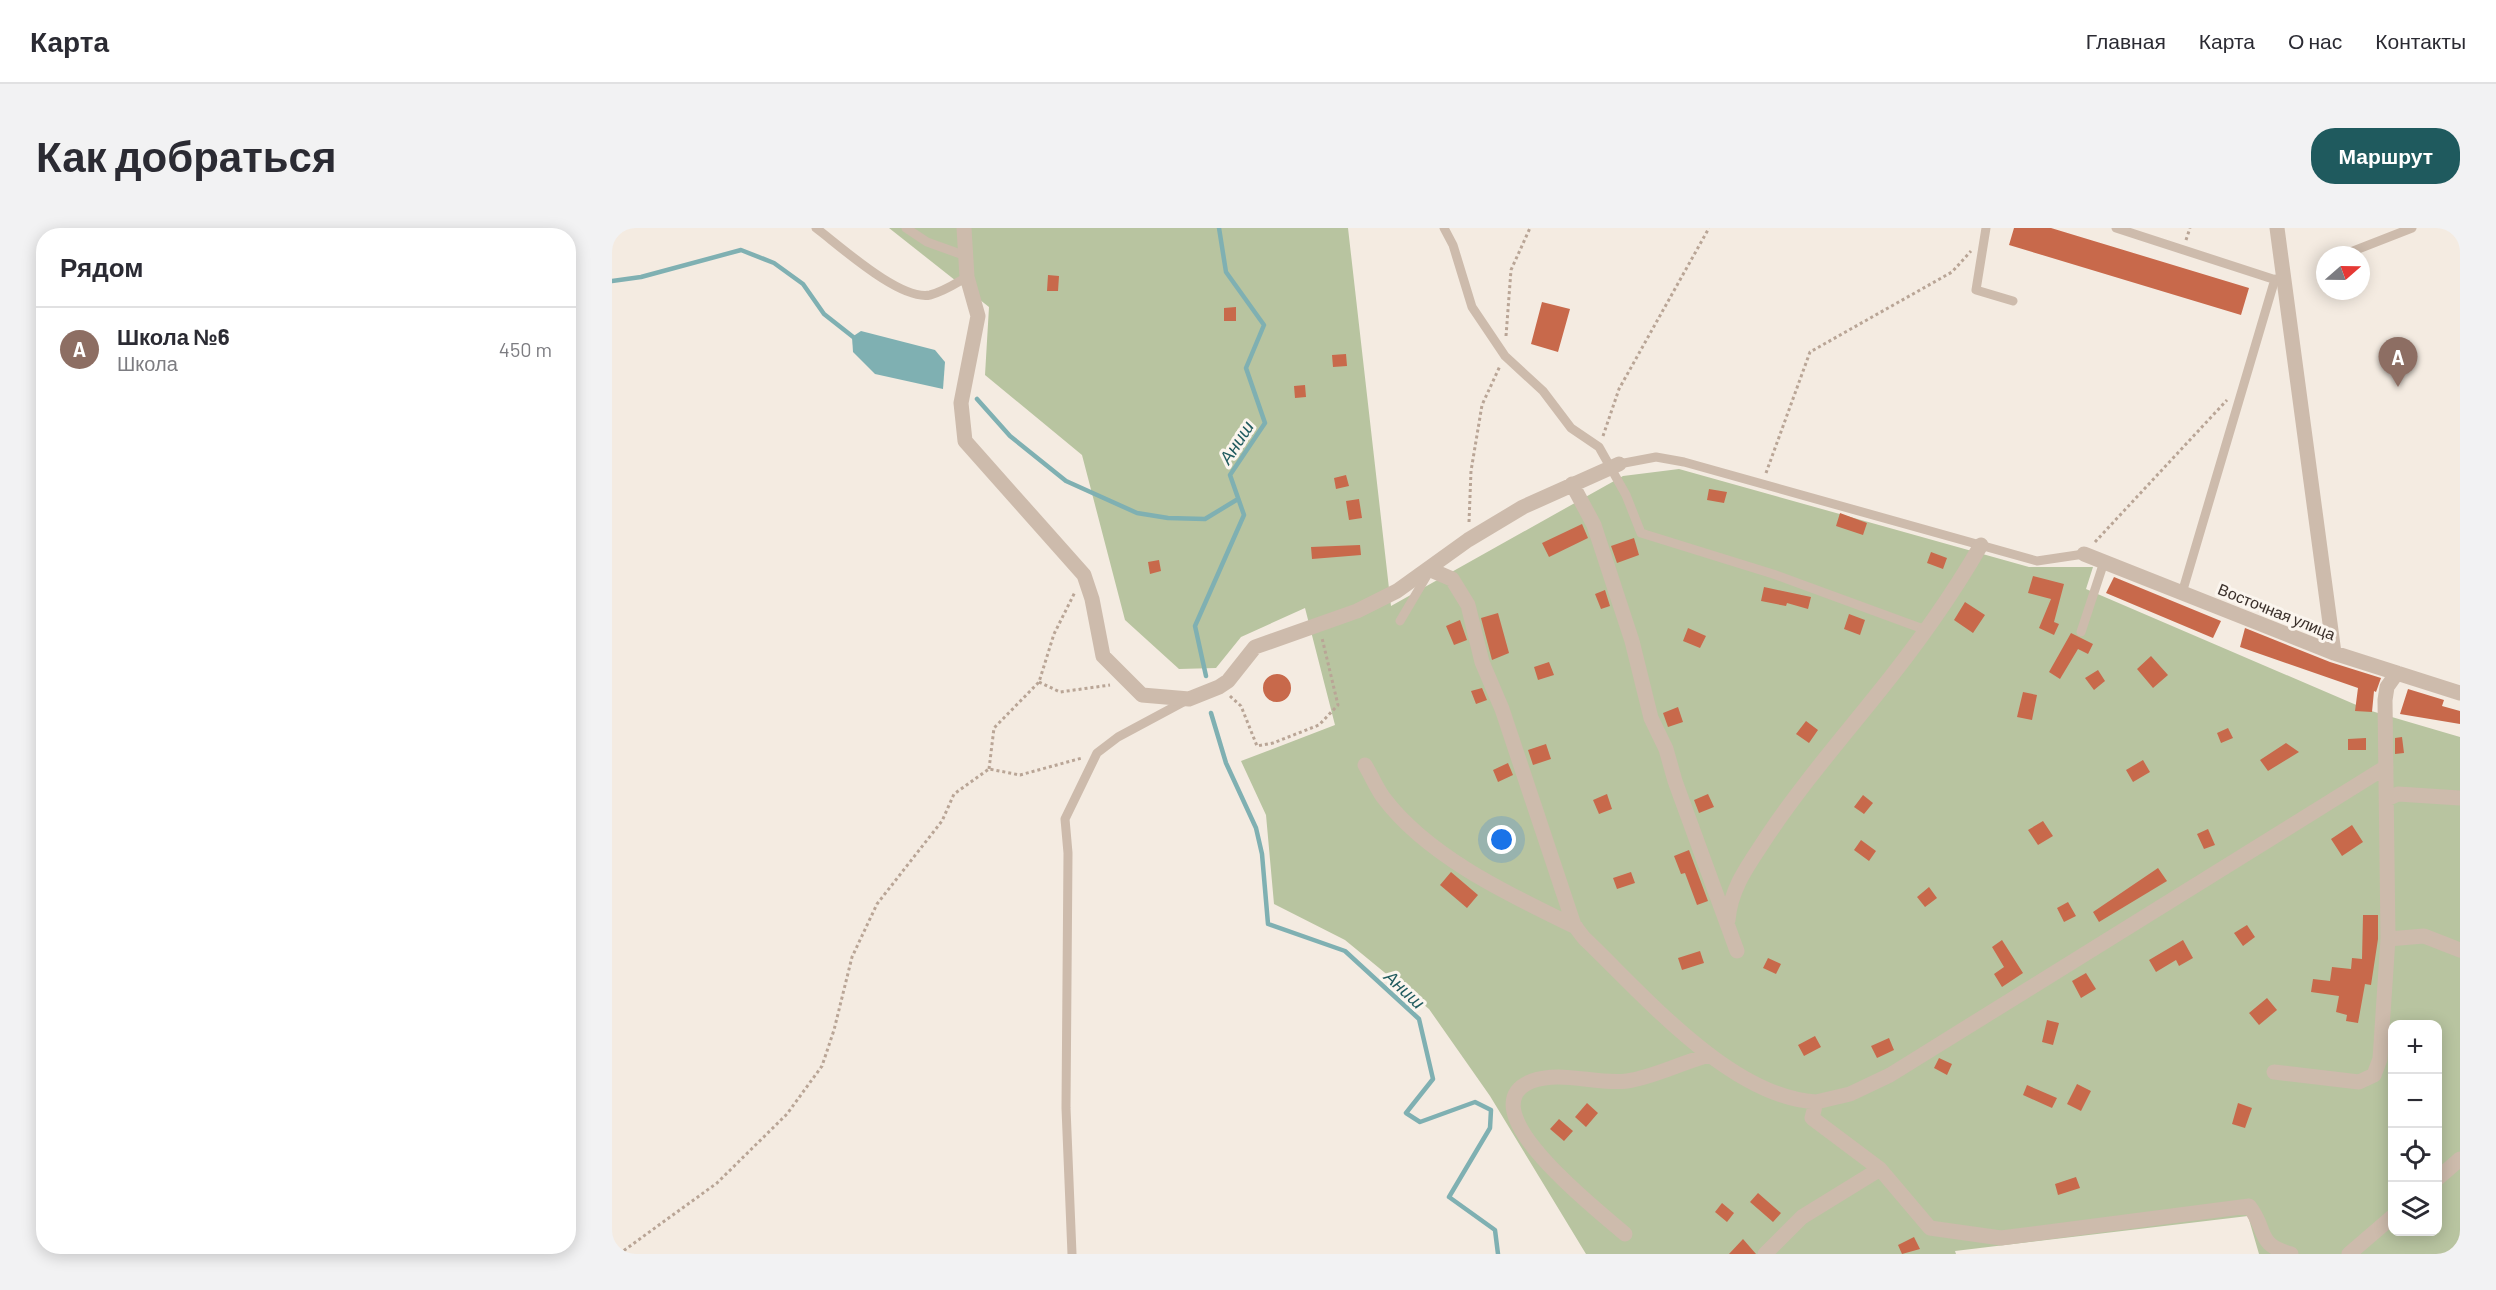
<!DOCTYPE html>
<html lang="ru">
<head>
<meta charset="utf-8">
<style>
	:root { --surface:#fff; --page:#f2f2f3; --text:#2b2b33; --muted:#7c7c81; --line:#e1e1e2; --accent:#1f5a5e }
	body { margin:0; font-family:Barlow,sans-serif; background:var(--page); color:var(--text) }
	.controls { position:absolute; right:18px; bottom:18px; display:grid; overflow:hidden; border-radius:12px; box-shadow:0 3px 15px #0003 }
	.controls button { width:54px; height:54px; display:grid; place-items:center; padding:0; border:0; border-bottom:2px solid var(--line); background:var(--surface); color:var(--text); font:30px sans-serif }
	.compass { position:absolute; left:1704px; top:18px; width:54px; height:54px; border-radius:50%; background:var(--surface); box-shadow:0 3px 15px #0003; rotate:70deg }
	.you { position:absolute; left:890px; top:612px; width:21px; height:21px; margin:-15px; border:4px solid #fff; border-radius:50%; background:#1a73e8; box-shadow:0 0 0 9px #1a73e833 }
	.badge { display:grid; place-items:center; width:39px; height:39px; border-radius:50%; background:var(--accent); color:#fff; font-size:20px; font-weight:700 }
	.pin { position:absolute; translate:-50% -50px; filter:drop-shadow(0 2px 3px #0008) }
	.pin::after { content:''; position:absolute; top:32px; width:21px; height:18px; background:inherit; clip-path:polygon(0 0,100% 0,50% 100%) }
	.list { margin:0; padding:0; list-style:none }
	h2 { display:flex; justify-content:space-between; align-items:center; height:78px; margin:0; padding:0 24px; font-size:26px }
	h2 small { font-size:20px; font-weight:400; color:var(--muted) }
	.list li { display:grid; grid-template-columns:39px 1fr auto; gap:18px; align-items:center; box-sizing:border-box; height:84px; padding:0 24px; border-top:2px solid var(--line) }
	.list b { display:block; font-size:22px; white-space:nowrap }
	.list p { margin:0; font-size:20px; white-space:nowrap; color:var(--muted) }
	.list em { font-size:20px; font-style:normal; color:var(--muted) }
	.icon { flex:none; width:33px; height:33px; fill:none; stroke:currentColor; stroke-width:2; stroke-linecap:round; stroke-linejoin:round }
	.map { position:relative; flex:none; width:1848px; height:1026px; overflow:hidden; border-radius:24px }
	header { display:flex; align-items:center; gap:36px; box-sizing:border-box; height:84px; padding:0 30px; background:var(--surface); border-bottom:2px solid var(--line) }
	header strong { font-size:28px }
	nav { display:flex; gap:33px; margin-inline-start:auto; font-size:21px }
	.intro { display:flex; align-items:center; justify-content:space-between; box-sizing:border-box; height:144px; padding:0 36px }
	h1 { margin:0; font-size:42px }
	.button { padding:15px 27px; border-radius:24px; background:var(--accent); color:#fff; font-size:21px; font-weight:700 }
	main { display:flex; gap:36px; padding:0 36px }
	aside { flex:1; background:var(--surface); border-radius:24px; box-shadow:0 3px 15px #0003 }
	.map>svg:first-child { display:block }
	.green { fill:#b8c4a0; fill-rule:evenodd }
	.water { fill:#7fb0b2 }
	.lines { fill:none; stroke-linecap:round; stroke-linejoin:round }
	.stream { stroke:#7fb0b2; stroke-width:4.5 }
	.building { fill:#c8694b }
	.path { stroke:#b9a596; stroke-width:3; stroke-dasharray:3 3; stroke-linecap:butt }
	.service { stroke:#cdbbac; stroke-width:9 }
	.minor { stroke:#cdbbac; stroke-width:15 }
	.labels { text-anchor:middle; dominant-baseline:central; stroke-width:6; stroke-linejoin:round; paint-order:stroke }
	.street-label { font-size:16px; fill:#3b302b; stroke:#fbf5ee }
	.water-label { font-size:18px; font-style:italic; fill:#1f5a5e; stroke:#fbf5ee }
</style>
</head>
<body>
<header>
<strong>Карта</strong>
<nav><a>Главная</a><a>Карта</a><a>О нас</a><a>Контакты</a></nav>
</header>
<div class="intro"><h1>Как добраться</h1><a class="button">Маршрут</a></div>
<main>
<aside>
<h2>Рядом<small></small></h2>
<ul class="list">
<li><span class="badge" style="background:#8d6e63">A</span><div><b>Школа №6</b><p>Школа</p></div><em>450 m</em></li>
</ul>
</aside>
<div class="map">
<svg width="1848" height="1026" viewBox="0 0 1848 1026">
	<rect width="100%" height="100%" fill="#f4ebe1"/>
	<path class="green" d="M277,0H736L779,378L1011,248L1067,241L1417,339H1481L1474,361L1756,482L1848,509V1026H1647L1636,988L1343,1023L1344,1026H974L878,868L817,781L733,712L662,676L654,587L629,533L723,497L693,380L629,409L604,440L567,441L513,392L470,227L373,147L377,79ZM1780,796H1826V1004H1780Z"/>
	<path class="water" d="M249,103L323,122L333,134L331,161L263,146L241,124L240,109Z"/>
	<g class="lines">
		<path class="stream" d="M0,53L29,49L129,22L162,35L191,56L212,86L245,112
			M365,171L398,208L454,253L525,285L556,290L593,291L626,271
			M594,448L583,398L632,287L618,247L653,195L634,140L652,97L614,44L607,0
			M599,485L614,535L644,600L650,626L656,696L733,723L807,791L821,851L794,885L808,894L863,874L879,882L878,900L837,969L883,1002L886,1026"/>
	</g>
	<path class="building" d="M1402,0H1439L1637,60L1629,87L1397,17Z
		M436,47L447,48L446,63H435Z
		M930,74L958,81L946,124L919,116Z
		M624,79V93H612V80Z
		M734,126L735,138L721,139L720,127Z
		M693,157L694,169L683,170L682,158Z
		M734,247L737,258L724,261L722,250Z
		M1097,261L1115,264L1112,275L1095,272Z
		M747,271L750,290L737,292L734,273Z
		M1228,285L1255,295L1251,307L1224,298Z
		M970,296L976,310L937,329L930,315Z
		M1022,310L1027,327L1005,335L999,318Z
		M748,317L749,327L700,331L699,319Z
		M1319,324L1335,330L1331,341L1315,335Z
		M547,332L549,343L538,346L536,334Z
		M1421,348L1452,356L1442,394L1447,396L1442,407L1427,400L1439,371L1416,365Z
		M1502,349L1609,393L1601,410L1494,365Z
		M1152,359L1199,369L1196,381L1175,375L1174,378L1149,373Z
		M993,362L998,378L989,381L983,366Z
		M1353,374L1373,387L1361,405L1342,392Z
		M886,385L897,425L880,432L869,390Z
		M1237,386L1253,392L1248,407L1232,401Z
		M848,392L855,412L842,417L834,398Z
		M1076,400L1094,408L1088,420L1071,413Z
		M1633,400L1718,434L1769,450L1764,464L1762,463L1760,484L1743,483L1746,460L1628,419Z
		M1459,405L1481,416L1476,426L1466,421L1448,451L1437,444Z
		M1539,428L1556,447L1541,460L1525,441Z
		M937,434L942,447L926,452L922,439Z
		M1486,442L1493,453L1482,462L1473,450Z
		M651 460a14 14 0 1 1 28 0a14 14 0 1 1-28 0Z
		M870,460L875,472L864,476L859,463Z
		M1796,461L1832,472L1830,478L1848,483V496L1788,486Z
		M1411,464L1425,467L1420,492L1405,489Z
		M1066,479L1071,494L1056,499L1051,485Z
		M1194,493L1206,502L1197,515L1184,506Z
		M1616,500L1621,510L1609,515L1605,505Z
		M1790,509L1792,525L1783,526V510Z
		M1754,510V522H1736V511Z
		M1674,515L1687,524L1656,543L1648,532Z
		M934,516L939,531L921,537L916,522Z
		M1531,532L1538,544L1521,554L1514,542Z
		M896,535L901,547L886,554L881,542Z
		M995,566L1000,581L987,586L981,572Z
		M1096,566L1102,579L1087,585L1082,572Z
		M1251,567L1261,575L1252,586L1242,579Z
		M1431,593L1441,608L1426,617L1416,602Z
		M1740,597L1751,614L1730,628L1719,611Z
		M1596,601L1603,617L1592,621L1585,606Z
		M1249,612L1264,623L1257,633L1242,622Z
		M1077,622L1096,673L1085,677L1073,645L1069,646L1062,628Z
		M1546,640L1555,653L1487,694L1481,684Z
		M839,644L866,667L855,680L828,657Z
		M1019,644L1023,655L1005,661L1001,650Z
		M1317,659L1325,670L1313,679L1305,669Z
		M1456,674L1464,688L1452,694L1445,680Z
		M1751,687H1766V711L1759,757L1753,756L1746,795L1734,793L1735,787L1724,784L1727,768L1699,764L1701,751L1718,753L1720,739L1739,741L1740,730L1750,731Z
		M1635,697L1643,709L1631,718L1622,705Z
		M1390,712L1411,745L1390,759L1382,746L1392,739L1380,719Z
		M1571,712L1581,730L1567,738L1564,732L1544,744L1537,732Z
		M1088,723L1092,735L1070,742L1066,730Z
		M1156,730L1169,736L1164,746L1151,740Z
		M1474,745L1484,761L1469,770L1460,753Z
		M1655,770L1665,782L1647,797L1637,785Z
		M1435,792L1447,795L1441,817L1430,814Z
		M1203,808L1209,819L1192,828L1186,817Z
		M1277,810L1282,822L1265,830L1259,818Z
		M1327,830L1340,836L1335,847L1322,840Z
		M1465,856L1479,863L1469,883L1455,876Z
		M1415,857L1445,870L1440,880L1411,867Z
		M975,875L986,885L974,899L963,889Z
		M1626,875L1640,880L1633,900L1620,896Z
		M947,891L961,903L952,913L938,901Z
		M1464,949L1468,960L1446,967L1443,956Z
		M1146,965L1169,985L1161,994L1138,974Z
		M1110,975L1122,985L1115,994L1103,984Z
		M1302,1009L1308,1021L1290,1026L1286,1017Z
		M1131,1011L1144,1026H1117Z"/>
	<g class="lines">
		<path class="path" d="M1574,12L1578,0
			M894,108L899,42L918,0
			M991,208L1007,161L1097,0
			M1154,245L1198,124L1340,44L1359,23
			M857,294L859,243L870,177L888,138
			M1483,314L1615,172
			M427,454L448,464L498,457
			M618,468L629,478L645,518L661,515L707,497L726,477L710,410
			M377,541L382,500L427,454L442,406L463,364
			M7,1026L105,955L175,886L210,838L222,802L240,729L265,676L330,593L342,566L377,541L408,547L470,530"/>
		<path class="service" d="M204,0C228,18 288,73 318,67C331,64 343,56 355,49
			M294,0L315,14L354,28
			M832,0L841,17L860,79L893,128L931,163L959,200L987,219L1014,267L1029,305L1161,346L1314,402
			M1374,0L1364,62L1401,73
			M1504,0L1667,53
			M1731,27L1800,0
			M1007,236L1044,229L1072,234L1425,333L1472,326
			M1570,365L1663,51
			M788,393L817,344
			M1469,404L1492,334
			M460,1026L454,880L456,625L453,591L485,525L506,509L575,472"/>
		<path class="minor" d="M352,0L355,49L366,88L349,175L353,213L472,347L480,371L491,428L530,467L577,471L607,459L616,453L643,419L745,383L785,363L856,312L911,279L1007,236
			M1665,0L1722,425
			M960,256L982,297L1020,413L1039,490L1054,521L1063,553L1125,723
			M1472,326L1722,425L1848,465
			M819,342L840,351L856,377L870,434L890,481L962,697L972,710C1032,767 1118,869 1204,874
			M1785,445L1775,459L1773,472L1776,711L1812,708L1848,722
			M753,537C759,547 764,559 771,569C816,629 898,667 964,699
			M1775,571L1786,566L1848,570
			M1116,692C1119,658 1138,635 1156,607C1189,558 1225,516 1262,470C1301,422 1338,371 1369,317
			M1662,844L1747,854L1762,847L1768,831L1776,711
			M1268,941L1318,1000L1389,1010L1637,978C1656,1002 1643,1016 1679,1026
			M1826,950L1848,931
			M1013,1006C992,987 851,880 920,853C950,842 984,857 1015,853C1043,849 1070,834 1098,827
			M1153,1026L1190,989L1268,941L1200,890L1204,874L1238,866L1278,847L1774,539
			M1737,1026L1780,989"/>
	</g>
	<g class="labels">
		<g class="street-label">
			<text transform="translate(1665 383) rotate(22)">Восточная улица</text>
		</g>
		<g class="water-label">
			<text transform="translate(624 214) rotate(-57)">Аниш</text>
			<text transform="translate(793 761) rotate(43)">Аниш</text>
		</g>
	</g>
</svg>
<div class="controls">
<button>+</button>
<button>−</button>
<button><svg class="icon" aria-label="locate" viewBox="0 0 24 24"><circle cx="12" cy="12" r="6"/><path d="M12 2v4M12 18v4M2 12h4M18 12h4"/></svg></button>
<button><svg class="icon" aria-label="layers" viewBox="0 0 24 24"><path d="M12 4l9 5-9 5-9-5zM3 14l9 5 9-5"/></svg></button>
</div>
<svg class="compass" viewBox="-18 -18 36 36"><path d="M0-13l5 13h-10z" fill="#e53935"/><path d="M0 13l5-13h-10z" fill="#7c7c81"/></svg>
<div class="you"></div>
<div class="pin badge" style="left:1786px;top:159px;background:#8d6e63">A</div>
</div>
</main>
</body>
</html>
